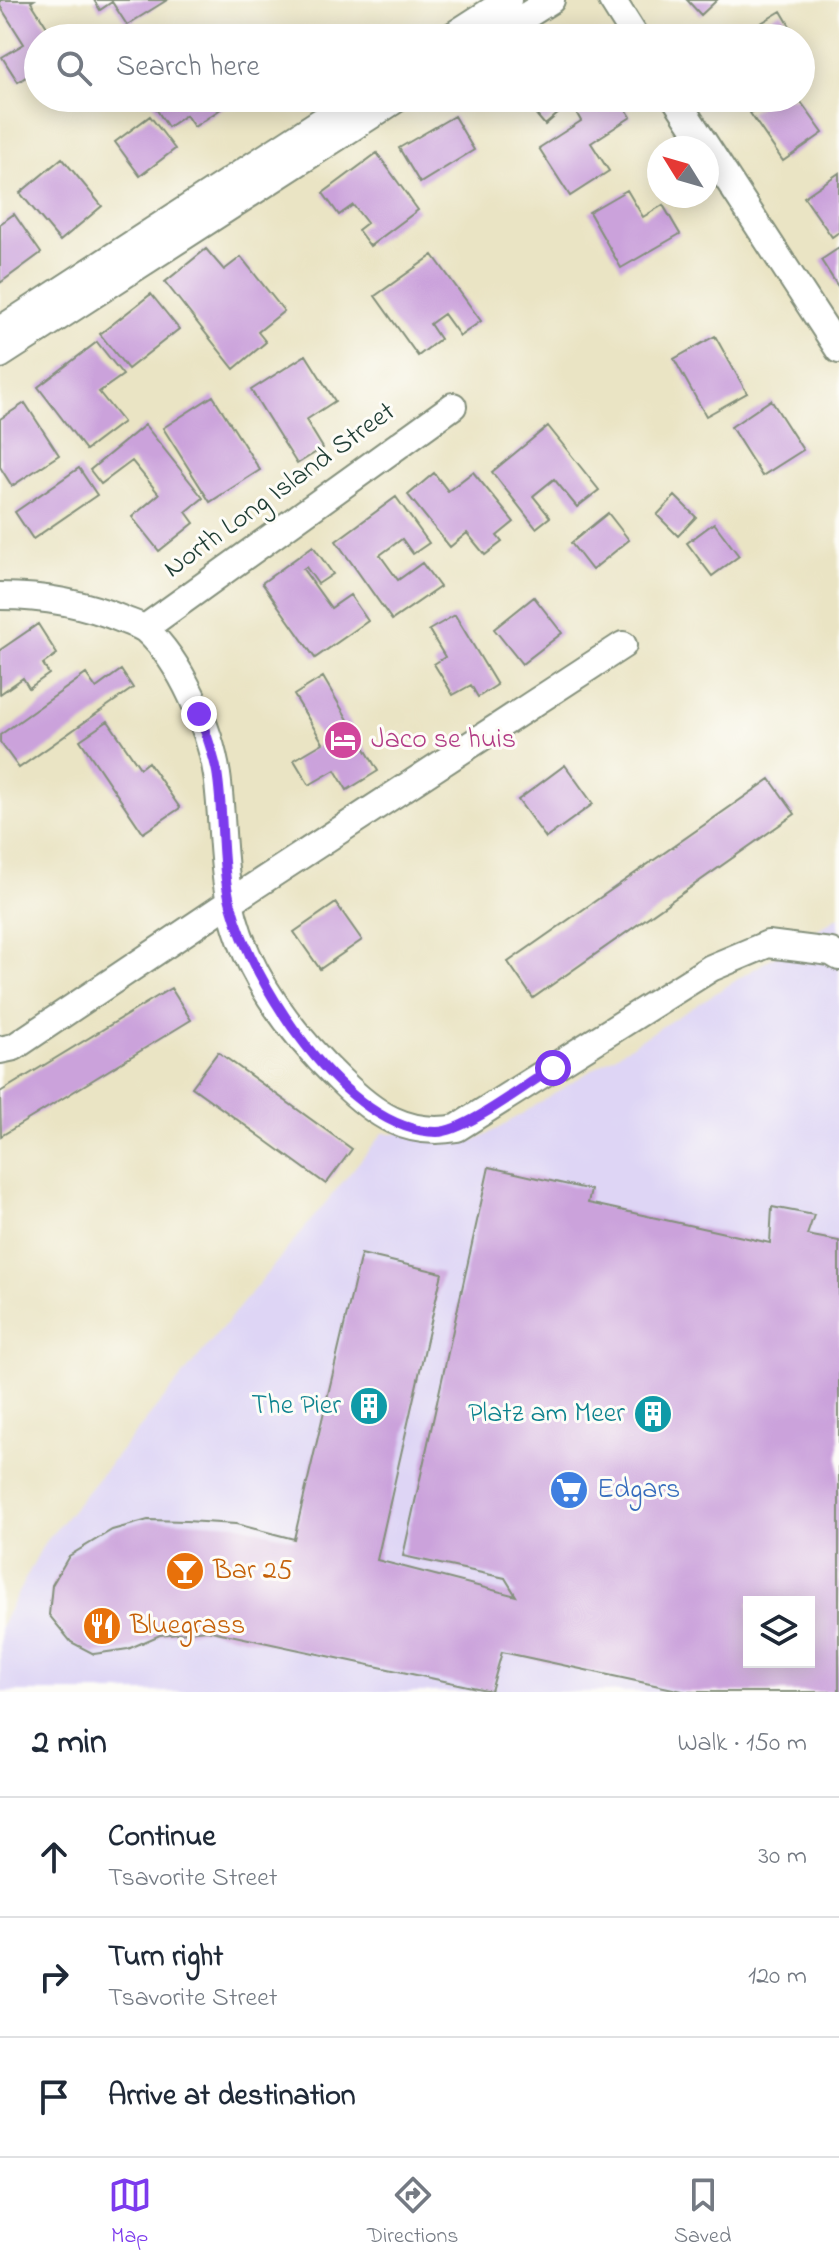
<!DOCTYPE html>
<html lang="en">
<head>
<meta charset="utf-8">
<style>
	:root { --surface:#fff; --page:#f6f6f7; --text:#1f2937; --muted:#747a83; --line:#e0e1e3; --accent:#7c3aed }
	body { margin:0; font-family:"Indie Flower",sans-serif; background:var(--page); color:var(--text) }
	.controls { position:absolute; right:24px; bottom:24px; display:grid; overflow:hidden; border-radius:0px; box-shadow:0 4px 20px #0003 }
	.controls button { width:72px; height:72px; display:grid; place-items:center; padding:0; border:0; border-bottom:2px solid var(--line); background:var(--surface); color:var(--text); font:40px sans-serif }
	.compass { position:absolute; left:647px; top:136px; width:72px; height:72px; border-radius:50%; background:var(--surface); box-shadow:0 4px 20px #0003; rotate:307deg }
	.stop { position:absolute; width:24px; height:24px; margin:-18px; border:6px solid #7c3aed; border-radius:50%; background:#fff }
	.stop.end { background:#7c3aed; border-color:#fff; box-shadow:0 2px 8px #0008 }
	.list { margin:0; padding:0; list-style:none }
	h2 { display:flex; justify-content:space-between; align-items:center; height:104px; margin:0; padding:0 32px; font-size:34px }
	h2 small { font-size:26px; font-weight:400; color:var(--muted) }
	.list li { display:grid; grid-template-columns:52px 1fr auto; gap:24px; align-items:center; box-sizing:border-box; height:120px; padding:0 32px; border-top:2px solid var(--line) }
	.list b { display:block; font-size:30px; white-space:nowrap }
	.list p { margin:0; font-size:26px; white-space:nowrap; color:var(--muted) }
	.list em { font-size:26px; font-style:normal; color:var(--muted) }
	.icon { flex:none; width:44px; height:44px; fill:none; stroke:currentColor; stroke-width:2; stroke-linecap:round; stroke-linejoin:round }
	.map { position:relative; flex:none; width:839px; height:1692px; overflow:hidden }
	.search { position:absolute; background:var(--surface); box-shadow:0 4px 20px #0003; left:24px; right:24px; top:24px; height:88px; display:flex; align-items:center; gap:20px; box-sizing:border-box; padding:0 28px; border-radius:44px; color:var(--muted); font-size:30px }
	.sheet { height:464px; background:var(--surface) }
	nav { display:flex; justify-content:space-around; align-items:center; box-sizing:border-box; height:112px; border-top:2px solid var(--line); background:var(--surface); font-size:22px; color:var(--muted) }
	nav a { display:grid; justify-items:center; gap:4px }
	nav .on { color:var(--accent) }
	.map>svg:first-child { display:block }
	.built { fill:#ded5f5; fill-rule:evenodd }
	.building { fill:#cba2db; fill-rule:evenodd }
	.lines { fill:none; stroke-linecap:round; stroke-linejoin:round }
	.street-casing { stroke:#84907c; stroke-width:30 }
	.street { stroke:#fff; stroke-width:26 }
	.route { stroke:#7c3aed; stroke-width:10 }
	.labels { text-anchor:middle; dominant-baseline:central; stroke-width:6; stroke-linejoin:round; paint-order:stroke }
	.street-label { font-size:28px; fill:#1f3d34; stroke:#fdfcf7 }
	.hotel-label { font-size:28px; fill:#b23c85; stroke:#fdfcf7; text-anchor:start }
	.culture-label { font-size:28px; fill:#0d838f; stroke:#fdfcf7; text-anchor:end }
	.shop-label { font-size:28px; fill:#366cbe; stroke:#fdfcf7; text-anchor:start }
	.food-label { font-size:28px; fill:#c56008; stroke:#fdfcf7; text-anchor:start }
</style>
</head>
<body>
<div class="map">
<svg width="839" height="1692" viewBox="0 0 839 1692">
	<rect width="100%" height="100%" fill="#fdfcf7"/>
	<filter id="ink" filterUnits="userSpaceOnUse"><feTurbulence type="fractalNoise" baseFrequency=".0125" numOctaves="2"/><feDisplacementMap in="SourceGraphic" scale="16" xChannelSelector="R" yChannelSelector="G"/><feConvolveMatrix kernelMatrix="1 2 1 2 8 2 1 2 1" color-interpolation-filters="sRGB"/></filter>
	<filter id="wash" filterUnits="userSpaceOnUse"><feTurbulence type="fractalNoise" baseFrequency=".006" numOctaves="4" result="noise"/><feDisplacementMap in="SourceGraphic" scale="32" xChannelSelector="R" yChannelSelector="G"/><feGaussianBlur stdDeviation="1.8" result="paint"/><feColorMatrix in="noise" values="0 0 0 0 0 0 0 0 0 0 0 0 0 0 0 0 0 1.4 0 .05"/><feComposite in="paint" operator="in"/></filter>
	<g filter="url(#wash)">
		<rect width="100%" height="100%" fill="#eae4c4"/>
		<path class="built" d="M839,916V1692H0V1627L43,1545L383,1133H413L456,1142L475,1140L499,1128ZM749,1602H809V1662H749Z"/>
		<g id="blocks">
			<path class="building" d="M0,0H34L31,2L54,38H38V69L18,82L2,57L24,44L0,6Z
				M94,0H167L127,25L112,2L100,10Z
				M687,0H717L701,15Z
				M781,11L797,38H736Z
				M149,98H237L194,127L186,115L168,127Z
				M522,98H576L545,125Z
				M598,98H619L631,117L591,143L609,171L570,196L539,148L581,121L576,112Z
				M771,98H798L823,133L783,161L750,113Z
				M150,116L175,149L140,176L115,142Z
				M454,116L474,150L420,183L399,148Z
				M377,153L418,210L370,246L358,230L367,223L353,205L339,215L323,193Z
				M62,158L102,206L60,241L20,193Z
				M839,173V232L832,237L804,197Z
				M627,190L643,217L663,205L680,234L621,268L589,212Z
				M14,214L41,253L0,283V224Z
				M839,248V288L821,260Z
				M206,249L224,270L241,257L284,311L258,332L266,342L234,369L165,282Z
				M433,255L481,321L460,336L444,314L430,324L440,339L418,356L375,296Z
				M151,294L179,329L128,369L100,334Z
				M715,336L747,393L706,416L674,359Z
				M97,342L123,375L99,392L123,422L86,450L38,387Z
				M306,355L335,401L306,420L323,448L297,464L251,390Z
				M213,396L260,470L210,502L163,428Z
				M771,400L803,450L762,476L731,427Z
				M25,403L59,455L12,486L0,467V419Z
				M145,425L203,498L186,512L194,523L159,551L132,517L159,494L132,461L101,484L90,470Z
				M548,426L599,490L577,507L554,479L533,496L550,517L536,528L492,472Z
				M79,468L97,495L33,539L15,512Z
				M473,472L514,522L497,536L502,542L485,555L467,533L450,547L408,495L434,473L448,491Z
				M675,496L696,517L678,536L657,515Z
				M396,497L429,543L413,554L402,539L380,555L398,580L422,563L440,587L392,620L336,541Z
				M608,513L629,540L592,570L571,543Z
				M714,523L739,556L712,576L687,543Z
				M313,546L333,574L318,584L306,567L303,569L331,608L350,595L368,621L315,658L262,583Z
				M534,597L562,633L522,664L494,629Z
				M455,615L497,685L478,697L471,685L453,695L434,664L445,657L429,630Z
				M38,624L57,654L43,664L49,674L29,688L23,678L0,694V650Z
				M121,670L133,688L19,768L0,742V735L86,674L96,688Z
				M323,677L378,771L347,790L335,770L309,785L294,760L323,743L294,695Z
				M108,721L140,768L148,762L180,808L143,833L80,740Z
				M565,765L593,804L546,838L518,800Z
				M770,779L795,814L533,998L508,962Z
				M336,903L362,940L320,969L294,932Z
				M171,988L191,1020L1,1136L0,1092Z
				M218,1052L352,1149L326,1184L192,1087Z
				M489,1167L591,1190L588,1203L770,1243L772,1207L814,1215L807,1235L839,1241V1692H687L502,1652L491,1691L207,1630L160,1635L128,1649L94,1654L71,1642L49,1615L52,1585L69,1556L112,1530L148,1520L186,1521L236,1524L294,1539L361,1254L442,1273L377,1560L516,1596L505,1578L403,1556ZM749,1602H809V1662H749Z"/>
		</g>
	</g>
	<g filter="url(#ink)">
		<use href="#blocks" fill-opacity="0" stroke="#84907c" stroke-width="2"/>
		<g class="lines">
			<defs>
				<path id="street" d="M612,0L636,38
					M449,38L508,0
					M491,38L551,0
					M675,98L839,350
					M0,330L357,98
					M0,355L398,98
					M0,596C43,596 84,603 124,620C131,623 140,625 146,630C181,661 210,729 217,775C223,817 221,861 230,902C244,971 290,1032 340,1080C374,1114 407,1137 457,1128L711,968L768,944L831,952L839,957
					M145,628L453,406
					M0,1050L14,1047L230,902L623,645"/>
			</defs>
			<use href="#street" class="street-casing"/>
			<use href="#street" class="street"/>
		</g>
	</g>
	<g class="lines" filter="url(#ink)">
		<path class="route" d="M199,714C206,733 213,752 217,772C224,814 220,865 231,905C252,983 346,1132 437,1132C465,1132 527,1084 553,1068"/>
	</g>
	<defs>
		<symbol id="hotel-disc" viewBox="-11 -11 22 22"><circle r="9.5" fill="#d1479c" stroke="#fdfcf7"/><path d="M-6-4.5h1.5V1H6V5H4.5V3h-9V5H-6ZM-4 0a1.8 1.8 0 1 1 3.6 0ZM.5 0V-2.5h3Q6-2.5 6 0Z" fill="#fff"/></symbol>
		<symbol id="building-disc" viewBox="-11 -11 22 22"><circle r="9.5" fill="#0f9aa8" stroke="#fdfcf7"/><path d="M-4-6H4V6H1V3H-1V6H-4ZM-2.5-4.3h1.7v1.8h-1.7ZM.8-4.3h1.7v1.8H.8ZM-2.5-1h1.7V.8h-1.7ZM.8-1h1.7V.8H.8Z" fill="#fff"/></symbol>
		<symbol id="supermarket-disc" viewBox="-11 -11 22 22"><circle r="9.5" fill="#3f7fe0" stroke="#fdfcf7"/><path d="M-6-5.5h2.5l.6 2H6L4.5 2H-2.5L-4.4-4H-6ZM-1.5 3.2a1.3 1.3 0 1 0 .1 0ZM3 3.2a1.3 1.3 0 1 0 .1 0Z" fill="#fff"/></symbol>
		<symbol id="bar-disc" viewBox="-11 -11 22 22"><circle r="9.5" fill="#e8710a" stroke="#fdfcf7"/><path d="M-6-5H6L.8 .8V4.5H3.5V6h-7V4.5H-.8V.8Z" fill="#fff"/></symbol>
		<symbol id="restaurant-disc" viewBox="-11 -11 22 22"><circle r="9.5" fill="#e8710a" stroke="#fdfcf7"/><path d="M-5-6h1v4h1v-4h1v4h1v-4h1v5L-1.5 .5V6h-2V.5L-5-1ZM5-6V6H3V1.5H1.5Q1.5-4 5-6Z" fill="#fff"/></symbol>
	</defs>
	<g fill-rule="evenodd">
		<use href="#hotel-disc" x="321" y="718" width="44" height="44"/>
		<use href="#building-disc" x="347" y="1384" width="44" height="44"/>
		<use href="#building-disc" x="631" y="1392" width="44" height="44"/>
		<use href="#supermarket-disc" x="547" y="1468" width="44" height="44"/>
		<use href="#bar-disc" x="163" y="1549" width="44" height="44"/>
		<use href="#restaurant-disc" x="80" y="1604" width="44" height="44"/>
	</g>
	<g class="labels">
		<g class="street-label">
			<text transform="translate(280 491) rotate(-36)">North Long Island Street</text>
		</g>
		<g class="hotel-label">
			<text x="371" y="740">Jaco se huis</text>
		</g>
		<g class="culture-label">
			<text x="341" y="1406">The Pier</text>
			<text x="625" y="1414">Platz am Meer</text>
		</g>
		<g class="shop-label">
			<text x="597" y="1490">Edgars</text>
		</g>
		<g class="food-label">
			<text x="213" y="1571">Bar 25</text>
			<text x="130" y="1626">Bluegrass</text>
		</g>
	</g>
</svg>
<div class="controls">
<button><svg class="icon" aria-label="layers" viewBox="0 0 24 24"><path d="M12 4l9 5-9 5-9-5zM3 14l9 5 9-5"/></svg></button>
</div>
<svg class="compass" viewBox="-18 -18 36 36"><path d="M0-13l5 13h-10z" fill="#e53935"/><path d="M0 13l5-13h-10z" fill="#747a83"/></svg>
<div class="stop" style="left:553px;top:1068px"></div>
<div class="stop end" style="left:199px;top:714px"></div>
<div class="search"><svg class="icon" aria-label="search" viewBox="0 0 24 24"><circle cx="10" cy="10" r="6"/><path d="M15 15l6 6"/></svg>Search here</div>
</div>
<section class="sheet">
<h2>2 min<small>Walk · 150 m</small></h2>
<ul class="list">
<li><svg class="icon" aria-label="ahead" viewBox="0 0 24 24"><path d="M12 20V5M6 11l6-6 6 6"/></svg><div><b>Continue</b><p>Tsavorite Street</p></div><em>30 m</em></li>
<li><svg class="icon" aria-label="right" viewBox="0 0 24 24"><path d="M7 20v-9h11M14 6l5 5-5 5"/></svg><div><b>Turn right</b><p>Tsavorite Street</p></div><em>120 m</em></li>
<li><svg class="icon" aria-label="arrive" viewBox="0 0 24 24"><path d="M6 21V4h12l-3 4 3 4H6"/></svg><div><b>Arrive at destination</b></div></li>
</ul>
</section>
<nav>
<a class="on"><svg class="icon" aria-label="map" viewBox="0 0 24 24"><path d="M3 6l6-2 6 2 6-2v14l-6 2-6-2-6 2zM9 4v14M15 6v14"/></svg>Map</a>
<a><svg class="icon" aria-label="directions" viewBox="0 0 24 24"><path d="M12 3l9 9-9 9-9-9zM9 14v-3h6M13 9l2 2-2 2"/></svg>Directions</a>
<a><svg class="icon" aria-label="saved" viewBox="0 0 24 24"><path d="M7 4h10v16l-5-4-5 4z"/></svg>Saved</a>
</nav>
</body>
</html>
